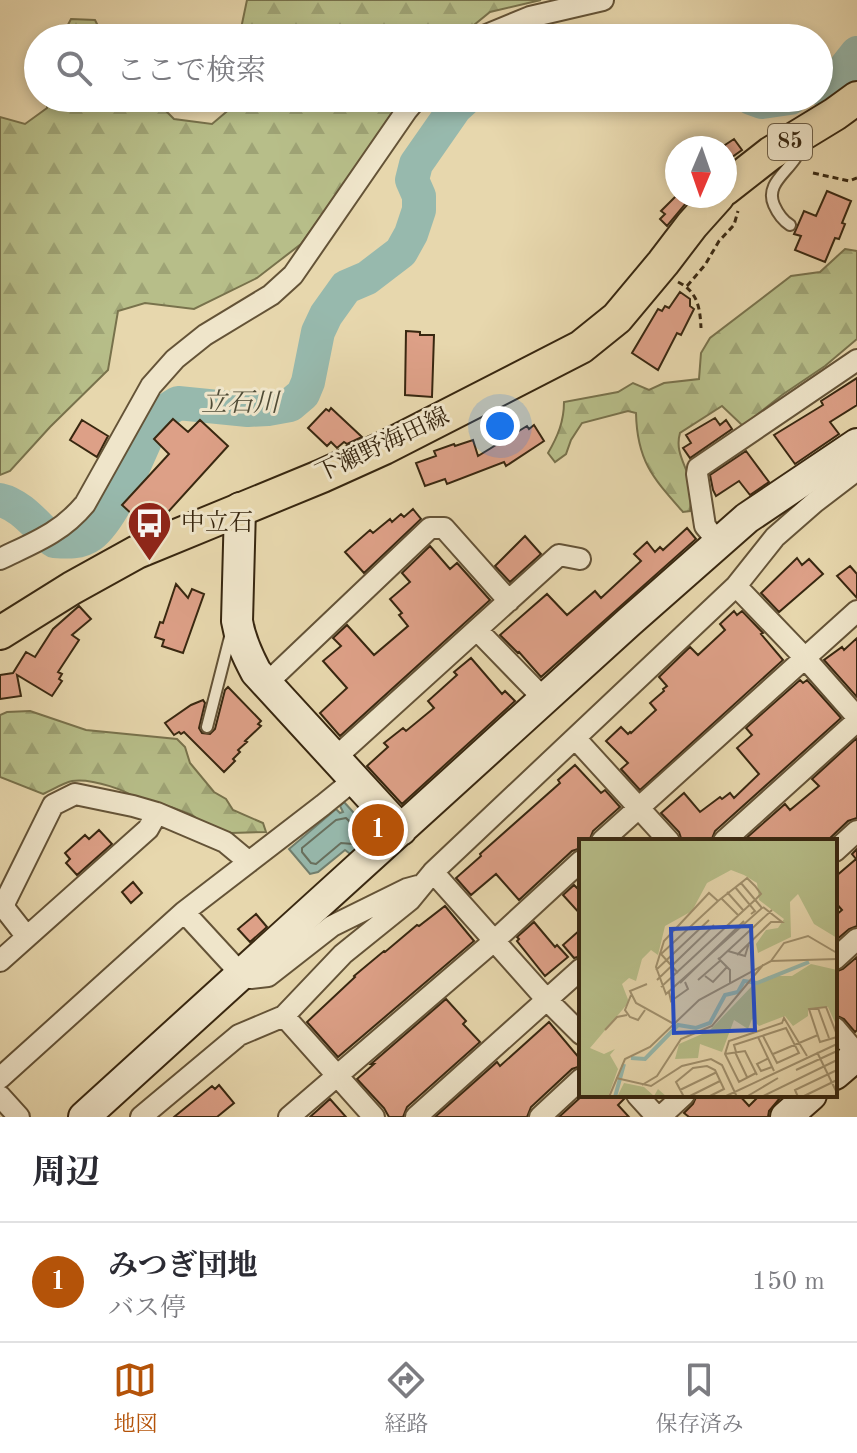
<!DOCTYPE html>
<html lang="ja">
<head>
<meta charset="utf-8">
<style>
	:root { --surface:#fff; --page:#f2f2f3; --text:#2b2b33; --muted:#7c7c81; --line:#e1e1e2; --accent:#b45309 }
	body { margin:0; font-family:"Old Standard TT","Noto Serif JP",serif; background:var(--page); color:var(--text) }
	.compass { position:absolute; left:665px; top:136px; width:72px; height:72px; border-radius:50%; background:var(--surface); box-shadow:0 4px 12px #0003; rotate:182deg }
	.you { position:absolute; left:500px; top:426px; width:28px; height:28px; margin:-20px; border:6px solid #fff; border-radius:50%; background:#1a73e8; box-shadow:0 0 0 12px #1a73e833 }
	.badge { display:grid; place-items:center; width:52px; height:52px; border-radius:50%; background:var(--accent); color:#fff; font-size:26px; font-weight:700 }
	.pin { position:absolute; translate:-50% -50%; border:4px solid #fff; box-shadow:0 2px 8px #0006 }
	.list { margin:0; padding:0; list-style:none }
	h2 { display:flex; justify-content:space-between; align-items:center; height:104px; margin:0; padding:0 32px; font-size:34px }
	h2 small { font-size:26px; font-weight:400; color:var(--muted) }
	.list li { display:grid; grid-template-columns:52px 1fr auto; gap:24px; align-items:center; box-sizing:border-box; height:120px; padding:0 32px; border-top:2px solid var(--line) }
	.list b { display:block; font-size:30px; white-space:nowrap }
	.list p { margin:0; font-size:26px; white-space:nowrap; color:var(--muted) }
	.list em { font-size:26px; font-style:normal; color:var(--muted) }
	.icon { flex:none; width:44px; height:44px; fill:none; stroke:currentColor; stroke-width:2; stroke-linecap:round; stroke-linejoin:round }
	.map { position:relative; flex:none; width:857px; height:1117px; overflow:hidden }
	.search { position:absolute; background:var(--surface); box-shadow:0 4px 12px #0003; left:24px; right:24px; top:24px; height:88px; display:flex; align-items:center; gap:20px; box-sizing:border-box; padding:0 28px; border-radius:44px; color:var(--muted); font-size:30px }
	.sheet { height:224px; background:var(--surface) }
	nav { display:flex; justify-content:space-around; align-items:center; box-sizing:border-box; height:112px; border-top:2px solid var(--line); background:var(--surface); font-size:22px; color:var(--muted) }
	nav a { display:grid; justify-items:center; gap:4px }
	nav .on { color:var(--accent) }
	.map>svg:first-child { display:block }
	.forest { fill:url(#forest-firs); stroke:#78724c; stroke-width:2 }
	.water { fill:#97b9ad; stroke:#717f6e; stroke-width:2 }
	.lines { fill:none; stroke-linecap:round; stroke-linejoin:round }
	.shore { stroke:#68705e; stroke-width:2 }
	.river { stroke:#97b9ad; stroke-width:34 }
	.building { fill:#dda087; stroke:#382710; stroke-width:2 }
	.lane-casing { stroke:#645337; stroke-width:14 }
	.street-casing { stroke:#645337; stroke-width:24 }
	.secondary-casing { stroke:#382710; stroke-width:34 }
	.primary-casing { stroke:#382710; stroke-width:36 }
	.path { stroke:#382710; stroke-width:3; stroke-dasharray:6 4; stroke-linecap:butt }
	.lane { stroke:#efe5ca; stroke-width:10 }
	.street { stroke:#efe5ca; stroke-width:20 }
	.secondary { stroke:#efe5ca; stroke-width:30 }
	.primary { stroke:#e7d7ad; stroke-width:32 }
	.labels { text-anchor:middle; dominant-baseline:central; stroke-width:6; stroke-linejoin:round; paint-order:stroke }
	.shield { fill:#efe5ca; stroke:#6f6048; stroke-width:2 }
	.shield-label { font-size:22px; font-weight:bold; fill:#382710 }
	.street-label { font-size:24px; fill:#382710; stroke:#efe5ca }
	.poi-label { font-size:24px; fill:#382710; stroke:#efe5ca; text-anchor:start }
	.water-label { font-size:26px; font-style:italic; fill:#504c37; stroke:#efe5ca }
	.inset-river { fill:none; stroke:#97b9ad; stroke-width:4 }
	.inset-road { fill:none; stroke:#a1916e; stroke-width:2 }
	.view { fill:#1d4ed8; fill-opacity:0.15; stroke:#1d4ed8; stroke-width:4 }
	.inset-edge { fill:none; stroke:#382710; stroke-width:4 }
</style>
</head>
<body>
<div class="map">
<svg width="857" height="1117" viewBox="0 0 857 1117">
	<defs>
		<pattern id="forest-firs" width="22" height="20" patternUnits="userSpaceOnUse" patternTransform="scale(2)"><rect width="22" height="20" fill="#b7be89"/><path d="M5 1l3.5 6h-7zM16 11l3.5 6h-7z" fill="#9ea375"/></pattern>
	</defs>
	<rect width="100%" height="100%" fill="#e7d7ad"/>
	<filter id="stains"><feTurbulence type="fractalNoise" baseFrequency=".0025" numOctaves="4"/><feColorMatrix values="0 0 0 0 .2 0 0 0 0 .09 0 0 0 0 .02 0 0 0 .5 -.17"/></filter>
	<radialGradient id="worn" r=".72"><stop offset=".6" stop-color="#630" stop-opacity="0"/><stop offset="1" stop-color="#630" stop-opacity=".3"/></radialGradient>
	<path class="forest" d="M247,0H541L490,12L458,38H239Z
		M71,19L95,20L104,38H61Z
		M47,98H153L174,119L212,124L238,102V98H402L343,186L301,244L257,278L194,309L145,303L118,311L108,370L50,427L10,471L0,475V117L25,124L47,108Z
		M845,249L857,251V339L825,366L782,395L743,426L722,406L680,433C675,450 684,462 689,478C692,489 691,499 690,511L683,512C653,478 637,461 636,413L628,411L582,423L571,440L566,454L555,462L548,453C558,436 564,421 564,402L618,392L633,383L649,390L664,383L699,379L701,353L710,338L791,276L820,272Z
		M30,711L86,730L177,739L185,747L190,763L214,792L226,799L233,810L263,823L266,832L231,833L208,827L192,815L171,807L143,804C131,790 90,778 72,781C63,783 52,790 43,794L0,777V715L7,712Z"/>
	<path class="water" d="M344,802L371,832V840L353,856L345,850L318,872L310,874L289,849L336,809L340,813L343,812L340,806Z"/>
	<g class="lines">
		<path class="shore" d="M346,818L361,833V838L353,844L341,843L316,864L311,863L302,852V848L336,820Z"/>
		<path class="river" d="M819,88L838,77L857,53
			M751,98L762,102L790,98
			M0,500C22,505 37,527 54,541C67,542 80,543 91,535C114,518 140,451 153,423L162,413L178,403L248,410L268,409L290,405L303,394L308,382L318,332L326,315L346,287L367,278L401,252L411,234L419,210V196L412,180L416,164L455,108L466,98"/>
	</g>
	<path class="building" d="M734,139L742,150L725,162V145Z
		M827,191L851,201L842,223L845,224L839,239L835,238L825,262L795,250L801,236L794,234L804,211L816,216Z
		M676,196H692L667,226L660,219L665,214L661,211Z
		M680,292L690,299V306L694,309L681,335L677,333L658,370L632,353L658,309L662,311L665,306L669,308Z
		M406,331L420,332V335H434L432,397L405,395Z
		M857,378V405L830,422L839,434L795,464L774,435L823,405L821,401Z
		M331,408L362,437L347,444L344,442L337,448L331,442L327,446L308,428L326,409L329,411Z
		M715,418L720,425L726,420L732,429L690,458L683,448L691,443L686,435Z
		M173,419L188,432L200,420L228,446L168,512L164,508L146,527L122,505L169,454L154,439Z
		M82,420L108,436L97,457L70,440Z
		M534,425L544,441L506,466L504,462L447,484L445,479L425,486L416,463L436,456L434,451L454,444L455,446L473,440L478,456L527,426L529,429Z
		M746,451L769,482L750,495L739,481L716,496L713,490L710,475Z
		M413,509L421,519L364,573L345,552L370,530L373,533L390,519L392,522L401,514L404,517Z
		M687,528L696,539L541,677L519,652L518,653L500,635L547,594L567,615L595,591L601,598L641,561L634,554L647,542L655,552L660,547L663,550Z
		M525,536L541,554L510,582L495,566Z
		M430,546L450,569L457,563L490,600L340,736L320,713L347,688L323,661L341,646L333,638L347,625L374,655L408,626L399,615L402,613L390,599L410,582L402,573Z
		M797,558L802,565L809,559L823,574L779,612L761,593Z
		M850,566L857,574V598L837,576Z
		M176,584L188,598L192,589L204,594L183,653L162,646L164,640L155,637L160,622L163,623Z
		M79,606L91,619L72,635L79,640L58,672L62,674L59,679L62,681L52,696L17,675L21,696L0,699V675L13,673L26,652L35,657L53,629Z
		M734,611L737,615L742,611L763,633L761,634L783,660L640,790L621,769L628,763L606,741L621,727L628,734L630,732L631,733L656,710L650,703L664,691L663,689L667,686L659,677L690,647L698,655L725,630L720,624Z
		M857,638V697L824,660L842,647L844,650Z
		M471,658L502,694L505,691L515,701L402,804L367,766L388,747L384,743L403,728L406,731L434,708L428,701L457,675L454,672Z
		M800,680L803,683L807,680L841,718L715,831L711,841H682L679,832L661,813L684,793L700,812L720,797L722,799L730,793L734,798L759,774L737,748L752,735L746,728Z
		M228,687L261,721L258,724L261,726L245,741L247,742L238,750L240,752L233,759L235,761L224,772L184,732L181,734L179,732L174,735L165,723L191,705L203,700L205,703L199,728L202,733L210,734L215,729L225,690Z
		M857,738V818L848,821L827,841H743L785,804L790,810L819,786L812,779Z
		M575,765L601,793L605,790L620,807L593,831L589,841H581V848L572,851L519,900L496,874L471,895L456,878L481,856L480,854L560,783L558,780Z
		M99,830L112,844L77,875L66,863L70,859L65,853L85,835L89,839Z
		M857,849V926L849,929L835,941V916L842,910L835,902V877L856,859L852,854Z
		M133,882L142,893L131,903L122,892Z
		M574,885L581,892V915L563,895Z
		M445,906L474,941L338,1057L307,1022L355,977L354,976L384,951L385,952L417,925L419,926Z
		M256,914L267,927L250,942L238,929Z
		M534,922L555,947L557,945L568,957L545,976L517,941L519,939L517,937Z
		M581,929V956L574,958L563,945Z
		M857,957V1030L855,1032L844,1019L835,1015V972L843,969Z
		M446,999L466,1021L463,1024L480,1042L407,1107L403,1117H389L384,1108L357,1079L374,1064H371Z
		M549,1022L581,1060V1066L572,1069L531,1107L527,1117H435L497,1062L500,1066Z
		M219,1085L234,1103L217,1117H174L212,1086L215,1089Z
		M583,1095H624L625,1098L618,1105L629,1117H559Z
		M697,1095H739L749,1106L760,1095H777L780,1098L769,1111L768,1117H689L684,1113L693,1104Z
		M330,1099L346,1117H310Z"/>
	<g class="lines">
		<defs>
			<path id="lane" d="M790,225C782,220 778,214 774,205C763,180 798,168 801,144
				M207,727L230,637"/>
			<path id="street" d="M479,38L530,17L603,0
				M719,543L705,526L697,474L698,468L857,360
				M0,559C33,543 61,533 85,504L151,386L175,359L205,335L271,295L293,275L407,110L417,98
				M736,586L805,658L857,717
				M477,630L545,700
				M267,683L430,528H444L509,601
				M575,738L669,841
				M334,759L559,555L580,559
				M602,841L857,611
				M724,841L857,721
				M835,851L857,831
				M433,872L547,1000L581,1034
				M184,912L242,975L251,978L268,976L332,926L407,889L418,886
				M27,937L5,909V902L53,805L75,794L133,806L157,813L225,842L249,862
				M835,959L857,939
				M0,961L148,829L157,813
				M284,1016L374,1117
				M835,1028L857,1054
				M0,1078L184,912L323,805L355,779
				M637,1095L657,1117
				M0,1096L19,1117
				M141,1117L239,1035L284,1016L343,954L410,900L433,872L736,586L775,537L815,502L857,470
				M289,1117L494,941L581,861
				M416,1117L581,969
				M540,1117L581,1079
				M660,1117L684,1095"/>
			<path id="secondary" d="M240,508L237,621C240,640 247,655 256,672L401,830
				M835,1074L857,1055
				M84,1117L629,622L747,518L857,444
				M786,1117L811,1095"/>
			<path id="primary" d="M725,189L771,153L835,114L857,98
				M0,633L72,588L137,552L322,476L384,448L581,347L617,318L663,263L692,225L718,196"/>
		</defs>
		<use href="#lane" class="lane-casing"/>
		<use href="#street" class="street-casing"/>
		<use href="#secondary" class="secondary-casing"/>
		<use href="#primary" class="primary-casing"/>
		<path class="path" d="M813,173L849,181L857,178
			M678,282C698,292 700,308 701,328
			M687,286L705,265L719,241L734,225L738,211"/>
		<use href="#lane" class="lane"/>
		<use href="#street" class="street"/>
		<use href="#secondary" class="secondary"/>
		<use href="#primary" class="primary"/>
	</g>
	<defs>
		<symbol id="bus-pin" viewBox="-11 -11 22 30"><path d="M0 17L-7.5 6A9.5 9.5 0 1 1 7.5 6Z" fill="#8f2418" stroke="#efe5ca"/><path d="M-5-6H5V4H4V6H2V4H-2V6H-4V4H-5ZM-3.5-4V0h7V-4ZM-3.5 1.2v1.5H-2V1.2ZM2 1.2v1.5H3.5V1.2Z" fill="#fff"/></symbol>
	</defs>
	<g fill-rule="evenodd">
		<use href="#bus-pin" x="124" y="498" width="51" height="69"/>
	</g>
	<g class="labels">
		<rect class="shield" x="768" y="124" width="44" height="36" rx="6"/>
		<g class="shield-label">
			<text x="790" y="142">85</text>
		</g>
		<g class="street-label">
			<text transform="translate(383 446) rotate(-25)">下瀬野海田線</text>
		</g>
		<g class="poi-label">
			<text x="181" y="524">中立石</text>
		</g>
		<g class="water-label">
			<text x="240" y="404">立石川</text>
		</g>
	</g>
	<g transform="translate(579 839)">
		<rect width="258" height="258" fill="#e7d7ad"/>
		<path d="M0,0H258V99L235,85L219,55L211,63L212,98L179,114L177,105L187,91L199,89L205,80L180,61L178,44L165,36L152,31L128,44L113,72L86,87L79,116L72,111L63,120L57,142L50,139L43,145L50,163L11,209L25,215L36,210L31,216L39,230L29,258H0ZM232,125L258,131V188L249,168L229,170V177L214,187L206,177L180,187L173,180L169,190L155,181L143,213L121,205L119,219L96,220L100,205L130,192L173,147L190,137H213ZM45,244L65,248L75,257L79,250L88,258H38Z" fill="#b7be89"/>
		<path class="inset-river" d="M52,219L66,220L99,186L117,189L131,184L146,156L159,153L165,142L178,144L230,123M36,258L45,225"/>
		<path class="inset-road" d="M162,44L183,69L87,155L77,128L85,102L130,54L139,62ZM162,44L168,39L176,47L182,55L177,60M156,48L176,72L172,75M148,53L164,71M142,59L159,76M149,112L166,117L170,104M158,116L192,83H203L184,68M139,119L151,131V144M140,120L193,71M192,122L205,104L229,97L258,114M77,131L130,81M99,134L82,115L139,62M126,137L134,143L148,128M78,141L135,86M119,141L142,121M101,144L165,82M68,145L51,152L57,164L95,185M82,148L177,60M90,153L92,162L109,150L106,143M52,156L46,171L51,178L59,181L66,171M239,169L250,199M26,191L38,178L48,176M258,196L247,168L230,170L241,203L258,198M179,198L195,232M156,213L168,238M157,213L155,206L207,189L220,214L198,224L184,197M238,213L258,254M146,215L166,212L178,236M194,215L239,196M190,219L178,225L182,232L193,228M217,231L258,212M177,234L160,243L146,215L150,202L203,184L205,179L228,217M37,239L72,247L103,227L132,220L143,226L158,258M63,246L78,237L102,200L133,187L184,126M101,251L138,233M30,258L46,220L71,208L120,161L192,122L258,120M105,258L97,243L114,229L128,227L136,231L145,250L129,258M109,258L141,242M145,258L258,205M167,258L199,239M182,258L258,221M219,258L216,251L258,231M223,258L258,241"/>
		<path class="view" d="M172,87L176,191L95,194L92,90Z"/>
		<rect width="258" height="258" class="inset-edge"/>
	</g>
	<rect width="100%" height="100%" filter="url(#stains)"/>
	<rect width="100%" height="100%" fill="url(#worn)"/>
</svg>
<svg class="compass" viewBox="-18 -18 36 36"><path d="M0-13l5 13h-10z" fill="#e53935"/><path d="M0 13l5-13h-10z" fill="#7c7c81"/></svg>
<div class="you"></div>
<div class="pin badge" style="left:378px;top:830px">1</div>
<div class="search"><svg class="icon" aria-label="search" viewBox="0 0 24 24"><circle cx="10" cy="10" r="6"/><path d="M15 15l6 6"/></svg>ここで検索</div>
</div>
<section class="sheet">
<h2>周辺<small></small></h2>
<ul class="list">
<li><span class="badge">1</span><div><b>みつぎ団地</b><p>バス停</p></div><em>150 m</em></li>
</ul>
</section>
<nav>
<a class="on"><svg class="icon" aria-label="map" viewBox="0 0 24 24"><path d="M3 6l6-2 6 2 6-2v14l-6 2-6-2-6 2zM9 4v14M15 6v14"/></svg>地図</a>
<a><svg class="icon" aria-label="directions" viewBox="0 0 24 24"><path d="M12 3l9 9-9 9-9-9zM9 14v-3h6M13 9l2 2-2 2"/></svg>経路</a>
<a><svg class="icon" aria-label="saved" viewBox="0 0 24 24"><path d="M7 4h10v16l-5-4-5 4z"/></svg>保存済み</a>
</nav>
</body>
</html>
